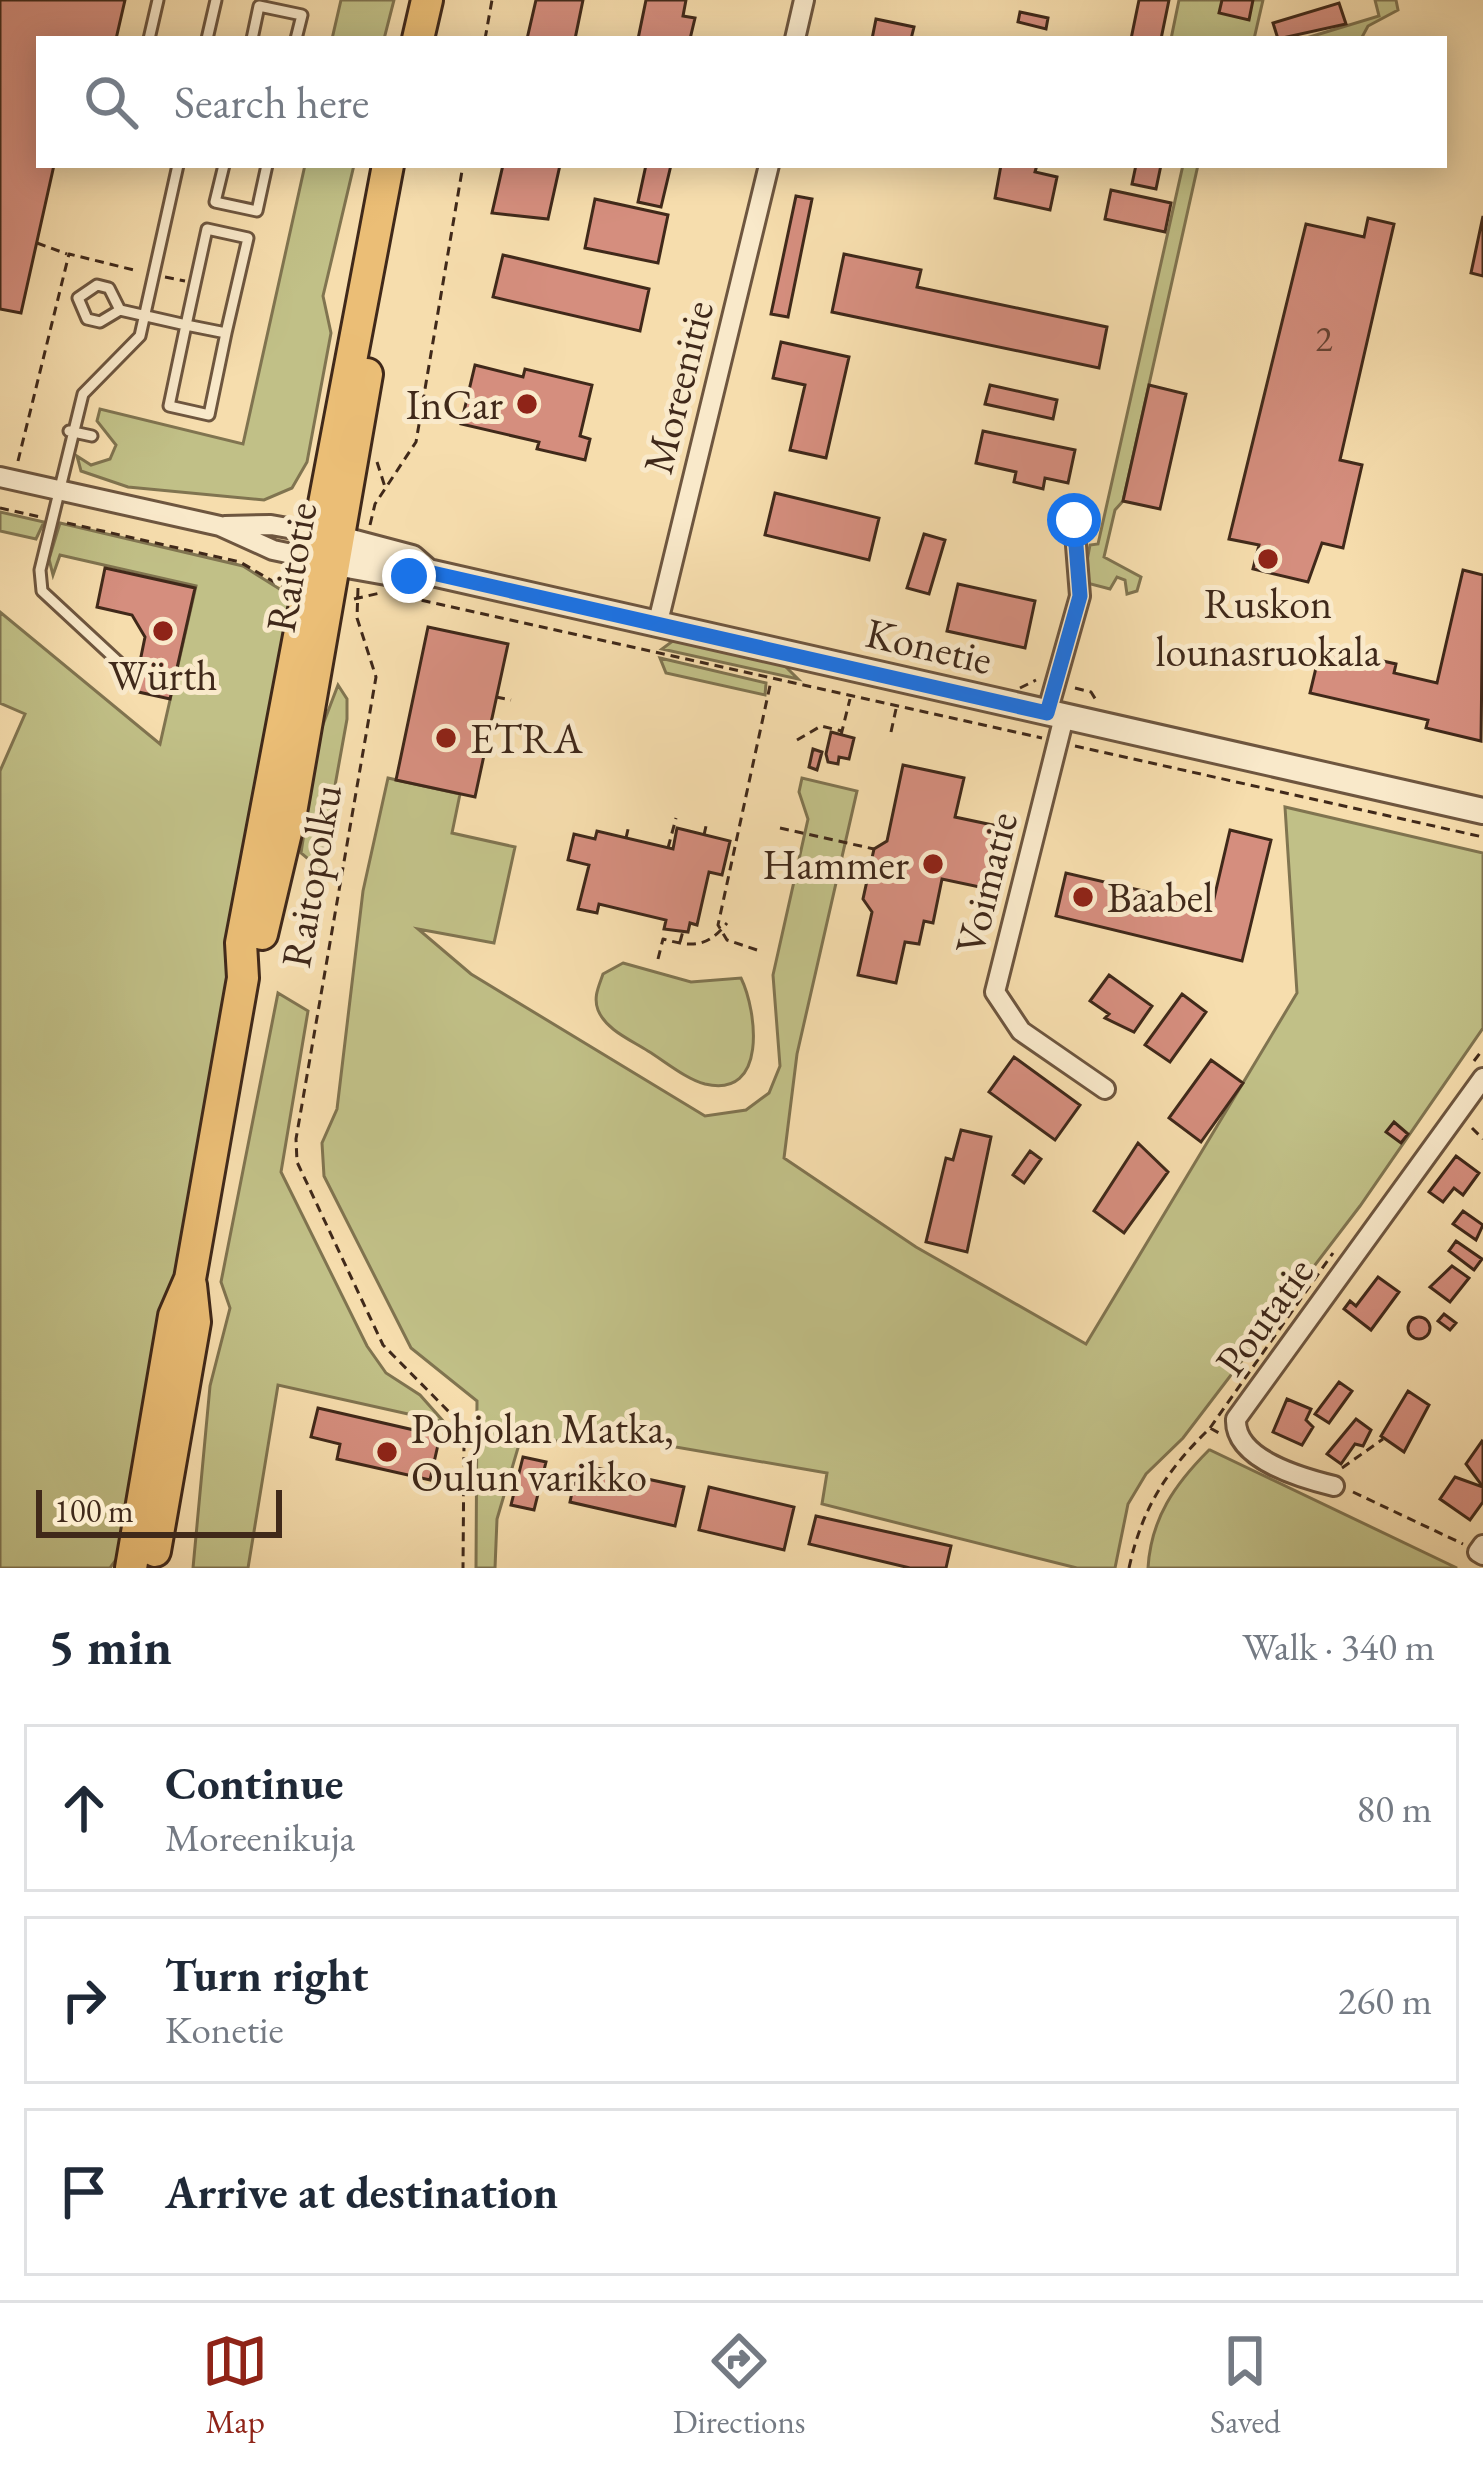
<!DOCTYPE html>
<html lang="en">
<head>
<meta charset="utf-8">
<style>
	:root { --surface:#fff; --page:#f6f6f7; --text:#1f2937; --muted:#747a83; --line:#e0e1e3; --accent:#8f2418 }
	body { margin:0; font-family:"EB Garamond",serif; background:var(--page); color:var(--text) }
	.scale { position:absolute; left:36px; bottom:30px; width:246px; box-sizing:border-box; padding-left:12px; border:6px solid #40291a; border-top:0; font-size:33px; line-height:42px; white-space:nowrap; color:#40291a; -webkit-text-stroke:9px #f9e9ca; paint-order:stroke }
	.stop { position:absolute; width:36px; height:36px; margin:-27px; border:9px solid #1a73e8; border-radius:50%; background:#fff }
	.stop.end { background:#1a73e8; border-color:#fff; box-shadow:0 3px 12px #0008 }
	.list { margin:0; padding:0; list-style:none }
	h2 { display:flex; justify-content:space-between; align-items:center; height:156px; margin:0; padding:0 48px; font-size:51px }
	h2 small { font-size:39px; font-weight:400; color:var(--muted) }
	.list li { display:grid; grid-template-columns:78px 1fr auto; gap:36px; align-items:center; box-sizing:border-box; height:168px; margin:0 24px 24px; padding:0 24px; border:3px solid var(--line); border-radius:0px }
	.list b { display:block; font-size:45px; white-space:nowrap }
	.list p { margin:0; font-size:39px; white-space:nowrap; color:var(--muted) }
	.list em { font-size:39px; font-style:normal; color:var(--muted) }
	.icon { flex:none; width:66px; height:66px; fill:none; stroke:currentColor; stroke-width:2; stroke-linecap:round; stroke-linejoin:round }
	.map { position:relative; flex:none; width:1483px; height:1568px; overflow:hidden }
	.search { position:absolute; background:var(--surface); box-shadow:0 6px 30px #0003; left:36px; right:36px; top:36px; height:132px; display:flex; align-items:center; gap:30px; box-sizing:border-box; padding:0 42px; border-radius:0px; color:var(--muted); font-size:45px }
	.sheet { height:732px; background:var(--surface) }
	nav { display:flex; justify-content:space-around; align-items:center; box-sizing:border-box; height:168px; border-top:3px solid var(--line); background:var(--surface); font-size:33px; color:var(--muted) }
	nav a { display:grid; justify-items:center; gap:6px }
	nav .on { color:var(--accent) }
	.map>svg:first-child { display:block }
	.green { fill:#c1c087; stroke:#807450; stroke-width:3 }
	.building { fill:#d58e7e; stroke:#40291a; stroke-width:3 }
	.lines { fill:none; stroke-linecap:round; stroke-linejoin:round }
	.service-casing { stroke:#6e563f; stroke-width:15 }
	.minor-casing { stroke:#6e563f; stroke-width:24 }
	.tertiary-casing { stroke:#6e563f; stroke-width:30 }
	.primary-casing { stroke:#40291a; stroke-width:36 }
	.path { stroke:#40291a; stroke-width:3; stroke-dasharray:9 6; stroke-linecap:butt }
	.service { stroke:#f9e9ca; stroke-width:9 }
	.minor { stroke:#f9e9ca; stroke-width:18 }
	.tertiary { stroke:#f9e9ca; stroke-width:24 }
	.primary { stroke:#ebbe76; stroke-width:30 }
	.route { stroke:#1a73e8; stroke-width:15 }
	.poi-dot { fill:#8f2418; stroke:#f9e9ca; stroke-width:4.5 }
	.labels { text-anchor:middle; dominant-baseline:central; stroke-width:10; stroke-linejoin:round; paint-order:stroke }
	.number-label { font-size:36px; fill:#654233 }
	.street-label { font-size:42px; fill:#40291a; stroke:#f9e9ca }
	.poi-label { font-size:42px; fill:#40291a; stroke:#f9e9ca; text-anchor:start }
</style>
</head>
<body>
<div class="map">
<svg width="1483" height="1568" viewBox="0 0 1483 1568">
	<rect width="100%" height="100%" fill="#f6ddad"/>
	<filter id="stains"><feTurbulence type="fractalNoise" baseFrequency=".00167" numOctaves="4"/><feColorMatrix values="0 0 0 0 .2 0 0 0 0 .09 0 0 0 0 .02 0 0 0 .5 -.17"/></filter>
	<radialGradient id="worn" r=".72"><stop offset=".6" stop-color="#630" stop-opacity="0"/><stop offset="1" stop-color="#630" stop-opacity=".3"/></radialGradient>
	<path class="green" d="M341,0H394L384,39H332Z
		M1179,0H1263L1254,39H1171Z
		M1375,0H1396L1398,10L1368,26L1361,39H1303L1379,16Z
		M305,165H354L323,296L331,333L307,462L292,488L264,500L128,487L81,471L77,456L91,465L110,459L116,445L97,421L100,409L243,444Z
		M1183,165H1198L1123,501L1115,510L1104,557L1141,577L1137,591L1127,594L1125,580L1117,577L1110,589L1083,582L1090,545L1098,544Z
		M0,512L44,522L36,539L0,531Z
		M60,523L243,566L294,598L179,1262L118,1557L110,1568H0V771L25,714L0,703V612L160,744L196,586L60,555L53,575L49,559Z
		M674,640L783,664L798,679L662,649Z
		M660,658L766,683L765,695L666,673Z
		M338,685L347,699V719L320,869L301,853L319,735Z
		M388,778L460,794L452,833L515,847L494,943L418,929L471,974L705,1116L746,1110L769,1093L780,1066L773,975L808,819L799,792L802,778L857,791L797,1054L784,1158L916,1247L1086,1344L1297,993L1285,807L1483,853V1028L1360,1206L1183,1438L1146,1474L1128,1504L1115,1568H1077L822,1504L827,1473L641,1441H520L497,1519L495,1568H476L477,1401L411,1348L324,1176L322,1143L337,1109L363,891Z
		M623,963L691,982L741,978C757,1011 768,1099 705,1084C686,1079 666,1062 648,1051C631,1040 606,1030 598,1010C593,997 599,986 603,974Z
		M278,993L308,1011L281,1172L367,1346L386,1373L420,1395L444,1422L278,1385L248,1568H193L210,1386L230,1308L221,1282Z
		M1209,1450H1210L1457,1568H1148C1151,1518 1175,1484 1209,1450Z"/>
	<path class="building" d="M0,0H125L116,39H39V165H54L21,313L0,309Z
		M536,0H583L575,39H527Z
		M646,0H686L683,16L695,18L690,39H638Z
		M1139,0H1169L1161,39H1131Z
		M1222,0H1253L1249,20L1219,13Z
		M1339,3L1346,24L1278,39L1273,23Z
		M1020,12L1048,18L1046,29L1018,22Z
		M876,19L914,27L911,39H872Z
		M503,165H560L548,219L492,213Z
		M646,165H671L661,207L638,202Z
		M1001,165H1037L1035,172L1057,177L1050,210L995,198Z
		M1136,165H1161L1156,189L1132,184Z
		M1111,190L1171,203L1165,232L1105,219Z
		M796,196L812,199L788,317L771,314Z
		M595,199L668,215L658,263L585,248Z
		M1483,216V276L1471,273Z
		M1368,218L1394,224L1340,460L1362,465L1343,548L1322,543L1308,582L1253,569L1259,545L1229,539L1306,224L1364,237Z
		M844,254L921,270L917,287L1107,327L1099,368L832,312Z
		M503,255L649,289L640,331L493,297Z
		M781,342L849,357L826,458L790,450L805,385L773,378Z
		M475,365L523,377L525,369L592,385L580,436L590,439L585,460L537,449L539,442L461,424Z
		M990,385L1057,400L1053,419L985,404Z
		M1149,385L1186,394L1160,509L1123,501Z
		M983,431L1075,450L1068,483L1045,478L1043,489L1014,482L1016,472L976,463Z
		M775,493L879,518L869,560L765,535Z
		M924,534L945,540L929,594L907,588Z
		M105,568L195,588L170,699L134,691L145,637L132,615L97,607Z
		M1463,570L1483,575L1481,741L1426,728L1428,720L1310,693L1321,647L1396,664L1394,673L1437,683Z
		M958,584L1035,601L1025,648L947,631Z
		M428,627L508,644L475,797L396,780Z
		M831,732L854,738L849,759L839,757L838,764L828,762L826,754Z
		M813,749L822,752L817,770L809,767Z
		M903,765L964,778L955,817L1002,827L989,889L942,879L933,923L924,921L919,944L905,942L896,983L858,975L872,912L863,899L874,849L887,841Z
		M677,828L730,841L722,875L709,872L697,925L690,923L688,932L664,929L666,920L599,904L597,913L578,909L589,865L568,860L574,834L595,839L597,831L673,849Z
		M1230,830L1271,840L1242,961L1056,916L1066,873L1212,907Z
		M1109,975L1152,1006L1134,1032L1105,1018L1109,1014L1090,1001Z
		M1182,994L1206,1012L1170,1062L1145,1045Z
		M1014,1057L1080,1105L1055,1140L989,1092Z
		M1211,1060L1243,1083L1201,1142L1169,1118Z
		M1394,1122L1408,1134L1401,1143L1386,1132Z
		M961,1130L991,1137L967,1252L926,1242L946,1158L953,1160Z
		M1138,1143L1168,1172L1124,1233L1094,1211Z
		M1030,1151L1041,1159L1024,1183L1013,1175Z
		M1456,1156L1479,1173L1463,1195L1454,1188L1443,1202L1429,1192Z
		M1463,1211L1483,1225L1476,1240L1453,1224Z
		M1456,1241L1482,1259L1474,1270L1449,1251Z
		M1452,1266L1469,1278L1450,1302L1430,1287Z
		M1378,1277L1399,1292L1371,1330L1344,1309L1350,1301L1356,1306Z
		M1444,1314L1456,1323L1450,1330L1438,1321Z
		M1408 1328a11 11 0 1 1 22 0a11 11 0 1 1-22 0Z
		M1339,1382L1352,1391L1329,1423L1315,1414Z
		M1408,1391L1429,1405L1404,1452L1381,1436Z
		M1287,1399L1311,1409L1306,1420L1313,1427L1302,1445L1273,1432Z
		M318,1408L440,1436L430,1480L337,1459L340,1444L311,1437Z
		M1356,1419L1371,1430L1363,1446L1355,1444L1341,1464L1327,1454Z
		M1482,1441L1483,1442V1487L1466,1464Z
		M523,1457L546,1462L534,1510L511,1505Z
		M578,1464L684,1487L675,1526L570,1502Z
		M1455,1477L1483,1487V1502L1470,1520L1440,1499Z
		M709,1487L794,1507L784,1550L699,1530Z
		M816,1516L951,1546L946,1568H910L809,1544Z"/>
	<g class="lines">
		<defs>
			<path id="service" d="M149,39L158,0
				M207,39L216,0
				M252,39L259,6L302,15L296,39
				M224,165L215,202L257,211L267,165
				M120,310L100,322L87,319L78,298L97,285L109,288L120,310L186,325L207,229L248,238L226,333L186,325L169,406L209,415L226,333
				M69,431L92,436
				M125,668L42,591L40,570L83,394L140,336L178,165"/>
			<path id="minor" d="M795,39L804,0
				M0,477L220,526L273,550L311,558
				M225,526L271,525L316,533
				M657,626L769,165
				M1047,713L1080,596L1074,520
				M1064,717L995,992L1021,1031L1105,1089
				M1334,1486C1301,1478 1234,1459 1236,1419L1483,1078
				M1483,1545L1478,1552L1483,1555"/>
			<path id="tertiary" d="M325,535L412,558L428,572
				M319,560L409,576L428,572L1483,811"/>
			<path id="primary" d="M418,39L427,0
				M262,934L292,807L367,374
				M155,1551L195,1322L191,1285
				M131,1568L174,1316L190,1279L243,978L241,943L388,165"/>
		</defs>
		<use href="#service" class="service-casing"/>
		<use href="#minor" class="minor-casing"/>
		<use href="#tertiary" class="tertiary-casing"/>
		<use href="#primary" class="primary-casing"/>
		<path class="path" d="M485,39L492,0
			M37,243L67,254
			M165,277L185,281
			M18,461L69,254L138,271
			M377,462L385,487
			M0,508L40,517
			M67,523L240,562L286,589
			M370,525L375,504L416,442L463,165
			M358,588L357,618L376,677L296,1139L297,1162L383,1345L458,1421L464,1442L463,1568
			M407,597L1042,738
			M354,599L380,593
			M1020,688L1036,680
			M1075,688L1091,692L1096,700
			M496,697L511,700
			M891,732L896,709
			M841,735L850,699
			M797,740L821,726L842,731
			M1075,746L1483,837
			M780,828L874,849
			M704,835L706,826
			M626,838L629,825
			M668,848L676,818
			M680,942L683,931
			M757,950L727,940L718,925L771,681
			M658,959L663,939C692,947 707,948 727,923
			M1474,1061L1483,1049
			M1472,1128L1483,1139
			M1210,1428L1333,1253
			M1342,1468L1383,1439
			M1353,1492L1463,1544
			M1129,1568C1142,1508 1166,1471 1210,1428L1221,1434"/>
		<use href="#service" class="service"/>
		<use href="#minor" class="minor"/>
		<use href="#tertiary" class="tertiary"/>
		<use href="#primary" class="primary"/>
	</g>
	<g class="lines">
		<path class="route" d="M409,576L428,572L1047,713L1080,596L1074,520"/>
	</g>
	<g class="poi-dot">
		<circle cx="527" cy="404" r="12"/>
		<circle cx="1268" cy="559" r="12"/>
		<circle cx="163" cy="631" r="12"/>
		<circle cx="446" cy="738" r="12"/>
		<circle cx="933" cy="864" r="12"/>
		<circle cx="1083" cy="897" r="12"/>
		<circle cx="387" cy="1452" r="12"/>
	</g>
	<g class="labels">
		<g class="number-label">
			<text x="1324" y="338">2</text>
		</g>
		<g class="street-label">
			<text transform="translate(678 387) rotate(-76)">Moreenitie</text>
			<text transform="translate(291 567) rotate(-80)">Raitotie</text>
			<text transform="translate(929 646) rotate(13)">Konetie</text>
			<text transform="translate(311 876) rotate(-80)">Raitopolku</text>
			<text transform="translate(986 883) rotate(-76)">Voimatie</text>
			<text transform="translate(1264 1316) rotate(-54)">Poutatie</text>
		</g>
		<g class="poi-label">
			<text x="503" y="404" text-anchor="end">InCar</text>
			<text x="1268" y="603" text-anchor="middle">Ruskon<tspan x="1268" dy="48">lounasruokala</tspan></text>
			<text x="163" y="675" text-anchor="middle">Würth</text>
			<text x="470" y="738">ETRA</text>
			<text x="909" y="864" text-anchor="end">Hammer</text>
			<text x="1107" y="897">Baabel</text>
			<text x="411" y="1428">Pohjolan Matka,<tspan x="411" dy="48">Oulun varikko</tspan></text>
		</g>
	</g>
	<rect width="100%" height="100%" filter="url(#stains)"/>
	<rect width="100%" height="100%" fill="url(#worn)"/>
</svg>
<div class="scale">100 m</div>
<div class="stop" style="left:1074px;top:520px"></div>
<div class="stop end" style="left:409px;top:576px"></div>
<div class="search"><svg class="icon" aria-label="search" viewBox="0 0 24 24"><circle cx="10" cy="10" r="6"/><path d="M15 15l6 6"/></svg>Search here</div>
</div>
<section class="sheet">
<h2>5 min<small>Walk · 340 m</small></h2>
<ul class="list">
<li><svg class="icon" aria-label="ahead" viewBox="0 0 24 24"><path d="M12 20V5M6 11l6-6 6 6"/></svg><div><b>Continue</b><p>Moreenikuja</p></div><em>80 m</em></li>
<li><svg class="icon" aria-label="right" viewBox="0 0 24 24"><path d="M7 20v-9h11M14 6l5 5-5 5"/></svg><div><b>Turn right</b><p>Konetie</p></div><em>260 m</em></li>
<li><svg class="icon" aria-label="arrive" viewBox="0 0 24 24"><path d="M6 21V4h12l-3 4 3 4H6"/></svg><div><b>Arrive at destination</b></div></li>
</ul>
</section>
<nav>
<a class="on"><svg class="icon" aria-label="map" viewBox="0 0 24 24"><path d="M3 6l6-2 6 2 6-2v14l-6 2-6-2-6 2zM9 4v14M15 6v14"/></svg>Map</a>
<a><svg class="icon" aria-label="directions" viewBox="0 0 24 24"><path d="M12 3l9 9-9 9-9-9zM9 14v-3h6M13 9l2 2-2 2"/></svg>Directions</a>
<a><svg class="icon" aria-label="saved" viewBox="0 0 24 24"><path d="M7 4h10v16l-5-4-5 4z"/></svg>Saved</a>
</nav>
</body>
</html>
